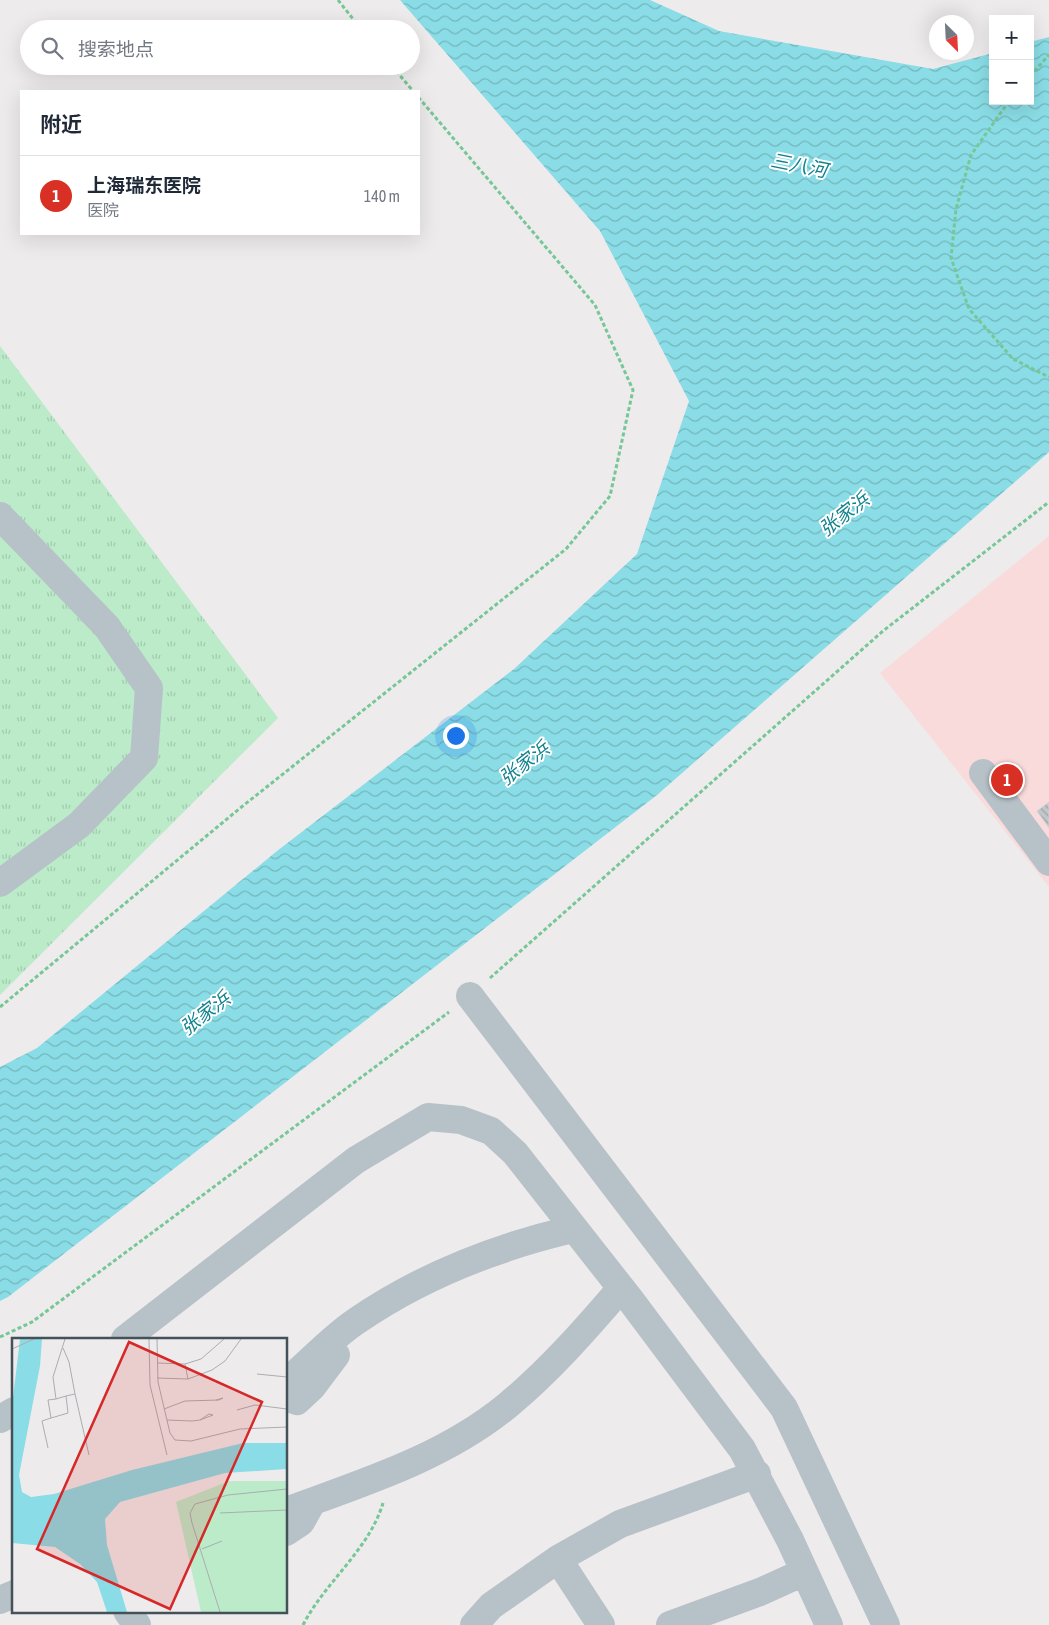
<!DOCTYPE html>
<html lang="zh">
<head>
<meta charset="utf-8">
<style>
	:root { --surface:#fff; --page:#f2f2f3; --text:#1f2937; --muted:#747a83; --line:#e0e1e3; --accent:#d93025 }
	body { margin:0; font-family:"Asap Condensed","Noto Sans SC",sans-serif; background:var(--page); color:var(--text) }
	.controls { position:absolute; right:15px; top:15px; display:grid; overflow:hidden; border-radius:0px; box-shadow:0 5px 20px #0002 }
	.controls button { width:45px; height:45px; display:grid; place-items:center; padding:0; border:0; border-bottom:1px solid var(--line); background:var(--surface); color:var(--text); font:25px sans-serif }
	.compass { position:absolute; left:929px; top:15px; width:45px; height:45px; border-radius:50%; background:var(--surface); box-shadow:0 5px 20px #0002; rotate:156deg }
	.you { position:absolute; left:455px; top:735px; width:18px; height:18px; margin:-12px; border:4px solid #fff; border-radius:50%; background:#1a73e8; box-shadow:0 0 0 8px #1a73e833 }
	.badge { display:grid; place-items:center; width:32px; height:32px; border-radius:50%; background:var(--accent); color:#fff; font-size:16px; font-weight:700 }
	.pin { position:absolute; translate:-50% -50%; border:2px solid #fff; box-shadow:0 1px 5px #0006 }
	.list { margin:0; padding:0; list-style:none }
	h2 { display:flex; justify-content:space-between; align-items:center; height:65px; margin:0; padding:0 20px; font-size:21px }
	h2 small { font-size:16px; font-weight:400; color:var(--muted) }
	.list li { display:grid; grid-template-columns:32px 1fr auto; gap:15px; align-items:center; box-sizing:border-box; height:80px; padding:0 20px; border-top:1px solid var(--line) }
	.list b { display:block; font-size:19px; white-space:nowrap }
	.list p { margin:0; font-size:16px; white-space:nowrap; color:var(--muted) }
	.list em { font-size:16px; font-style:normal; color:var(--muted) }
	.icon { flex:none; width:28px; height:28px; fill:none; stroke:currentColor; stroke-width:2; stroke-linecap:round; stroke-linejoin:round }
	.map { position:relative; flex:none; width:1049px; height:1625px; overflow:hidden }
	.search { position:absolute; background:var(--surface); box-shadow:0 5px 20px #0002; left:20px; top:20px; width:400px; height:55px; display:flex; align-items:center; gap:12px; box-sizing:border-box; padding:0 18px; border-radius:28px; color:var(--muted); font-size:19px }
	.panel { position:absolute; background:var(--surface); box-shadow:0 5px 20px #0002; left:20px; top:90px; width:400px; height:145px; border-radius:0px }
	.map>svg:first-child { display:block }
	.medical { fill:#f9dbdc }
	.grass { fill:url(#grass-tufts) }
	.water { fill:url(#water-waves) }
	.building { fill:url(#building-back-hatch); stroke:#d0d3d7 }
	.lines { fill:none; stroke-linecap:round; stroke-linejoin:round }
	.path { stroke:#75c796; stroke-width:3; stroke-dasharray:4 2.5; stroke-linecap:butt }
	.minor { stroke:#b7c2c8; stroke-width:28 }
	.labels { text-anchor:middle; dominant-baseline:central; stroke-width:4; stroke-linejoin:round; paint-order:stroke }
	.water-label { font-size:19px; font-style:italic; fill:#13828f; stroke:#fff }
	.inset-road { fill:none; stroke:#aaadb1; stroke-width:1 }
	.view { fill:#d62828; fill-opacity:0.15; stroke:#d62828; stroke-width:2.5 }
	.inset-edge { fill:none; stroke:#455158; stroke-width:2.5 }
</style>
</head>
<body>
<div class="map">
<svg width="1049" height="1625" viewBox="0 0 1049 1625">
	<defs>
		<pattern id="grass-tufts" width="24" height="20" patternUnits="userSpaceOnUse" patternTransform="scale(1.25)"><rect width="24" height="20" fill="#bbebc8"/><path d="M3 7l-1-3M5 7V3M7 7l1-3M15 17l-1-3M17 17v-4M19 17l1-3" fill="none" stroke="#a2cbae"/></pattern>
		<pattern id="water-waves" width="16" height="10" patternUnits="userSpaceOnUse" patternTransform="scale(1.25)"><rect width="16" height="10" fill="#8adde6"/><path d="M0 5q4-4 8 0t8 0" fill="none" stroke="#73b6bd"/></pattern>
		<pattern id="building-back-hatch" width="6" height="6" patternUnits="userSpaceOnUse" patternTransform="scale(1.25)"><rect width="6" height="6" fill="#c2c7cb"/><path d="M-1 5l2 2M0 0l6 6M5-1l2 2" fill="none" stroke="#9fa4a8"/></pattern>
	</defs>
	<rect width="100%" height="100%" fill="#eeebec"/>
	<path class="medical" d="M1049,536V887L880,673Z"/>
	<path class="grass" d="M0,346L278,718L0,995Z"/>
	<path class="water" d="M400,0H650L719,31L933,69L993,53V101H1030V42L1049,37V452L657,795L8,1297L0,1301V1067L37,1048L277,851L514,669L637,554L689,401L600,231Z"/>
	<path class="building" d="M1049,802V828L1037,811Z"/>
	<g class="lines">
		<path class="path" d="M338,0L361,29
			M392,66L413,91
			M1030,76L1049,55
			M1009,101L971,155L956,209L951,258L969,309L1013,359L1049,377
			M490,978L883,631L1049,502
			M0,1007L239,809L566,549L610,496L633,390L595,305L419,98
			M0,1337L32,1322L449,1012
			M303,1625C325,1582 369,1550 383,1503"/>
		<path class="minor" d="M0,516L107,627L149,688L144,758L79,825L0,883
			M983,773L1049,862
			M470,996L784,1408L886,1625
			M125,1339L356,1160L428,1117L461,1120L491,1131L515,1153L629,1298L742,1449L790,1540L829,1625
			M286,1382C309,1363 330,1339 355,1322C420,1277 497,1247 573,1229
			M286,1397L297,1401L312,1387L336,1355
			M0,1419L14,1411
			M286,1511C362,1483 444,1458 508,1405C549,1371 586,1329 621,1288
			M286,1532L301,1522L311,1504
			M558,1559L601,1625
			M0,1600L14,1594
			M127,1611L137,1625
			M474,1625L491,1606L558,1559L620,1524L757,1474
			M670,1625L760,1592L804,1572"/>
	</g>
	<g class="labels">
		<g class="water-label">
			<text transform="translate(799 165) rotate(11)">三八河</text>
			<text transform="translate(844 514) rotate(-38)">张家浜</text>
			<text transform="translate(524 763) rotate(-38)">张家浜</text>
			<text transform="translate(205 1013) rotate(-38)">张家浜</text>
		</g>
	</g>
	<g transform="translate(12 1338)">
		<rect width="275" height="275" fill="#eeebec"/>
		<path d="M217,143H275V274H189L164,164Z" fill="#bbebc8"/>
		<path d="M8,1H30L28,28L7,137L10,154L19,159L42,156L120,132L231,105H275V131L213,135L108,164L93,181L95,207L115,274H95L85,244L68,226L43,209L0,205V68Z" fill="#8adde6"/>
		<path class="inset-road" d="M137,1L138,47L155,117M145,1L146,44L158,95L163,102L179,103L228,91L275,89M51,10L57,24L63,56L54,58L44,61L36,62L39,80L56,75L54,58M0,11L22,1M145,25L173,26L189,21L212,1M173,26L176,41M245,36L275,39M145,40L176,41L200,32L213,23L229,1M63,56L77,117M44,61L41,39L53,1M152,71L173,63L207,62L211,60L204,62M225,72L243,67L275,71M155,82L180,83L188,82L201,77L197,76L188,82M36,110L30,83L39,80M208,175L275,172M190,211L210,203M208,274L180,185L178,175L183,166L216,157L275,151"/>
		<path class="view" d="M117,4L250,64L158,271L25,211Z"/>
		<rect width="275" height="275" class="inset-edge"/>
	</g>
</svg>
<div class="controls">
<button>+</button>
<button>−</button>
</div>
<svg class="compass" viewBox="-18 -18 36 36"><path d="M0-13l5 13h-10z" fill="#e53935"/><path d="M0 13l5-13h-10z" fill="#747a83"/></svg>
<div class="you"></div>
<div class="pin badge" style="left:1007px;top:780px">1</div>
<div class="search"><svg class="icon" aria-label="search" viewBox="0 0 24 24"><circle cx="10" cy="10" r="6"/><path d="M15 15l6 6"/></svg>搜索地点</div>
<section class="panel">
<h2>附近<small></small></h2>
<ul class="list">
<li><span class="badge">1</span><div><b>上海瑞东医院</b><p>医院</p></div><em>140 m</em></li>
</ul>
</section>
</div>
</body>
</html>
